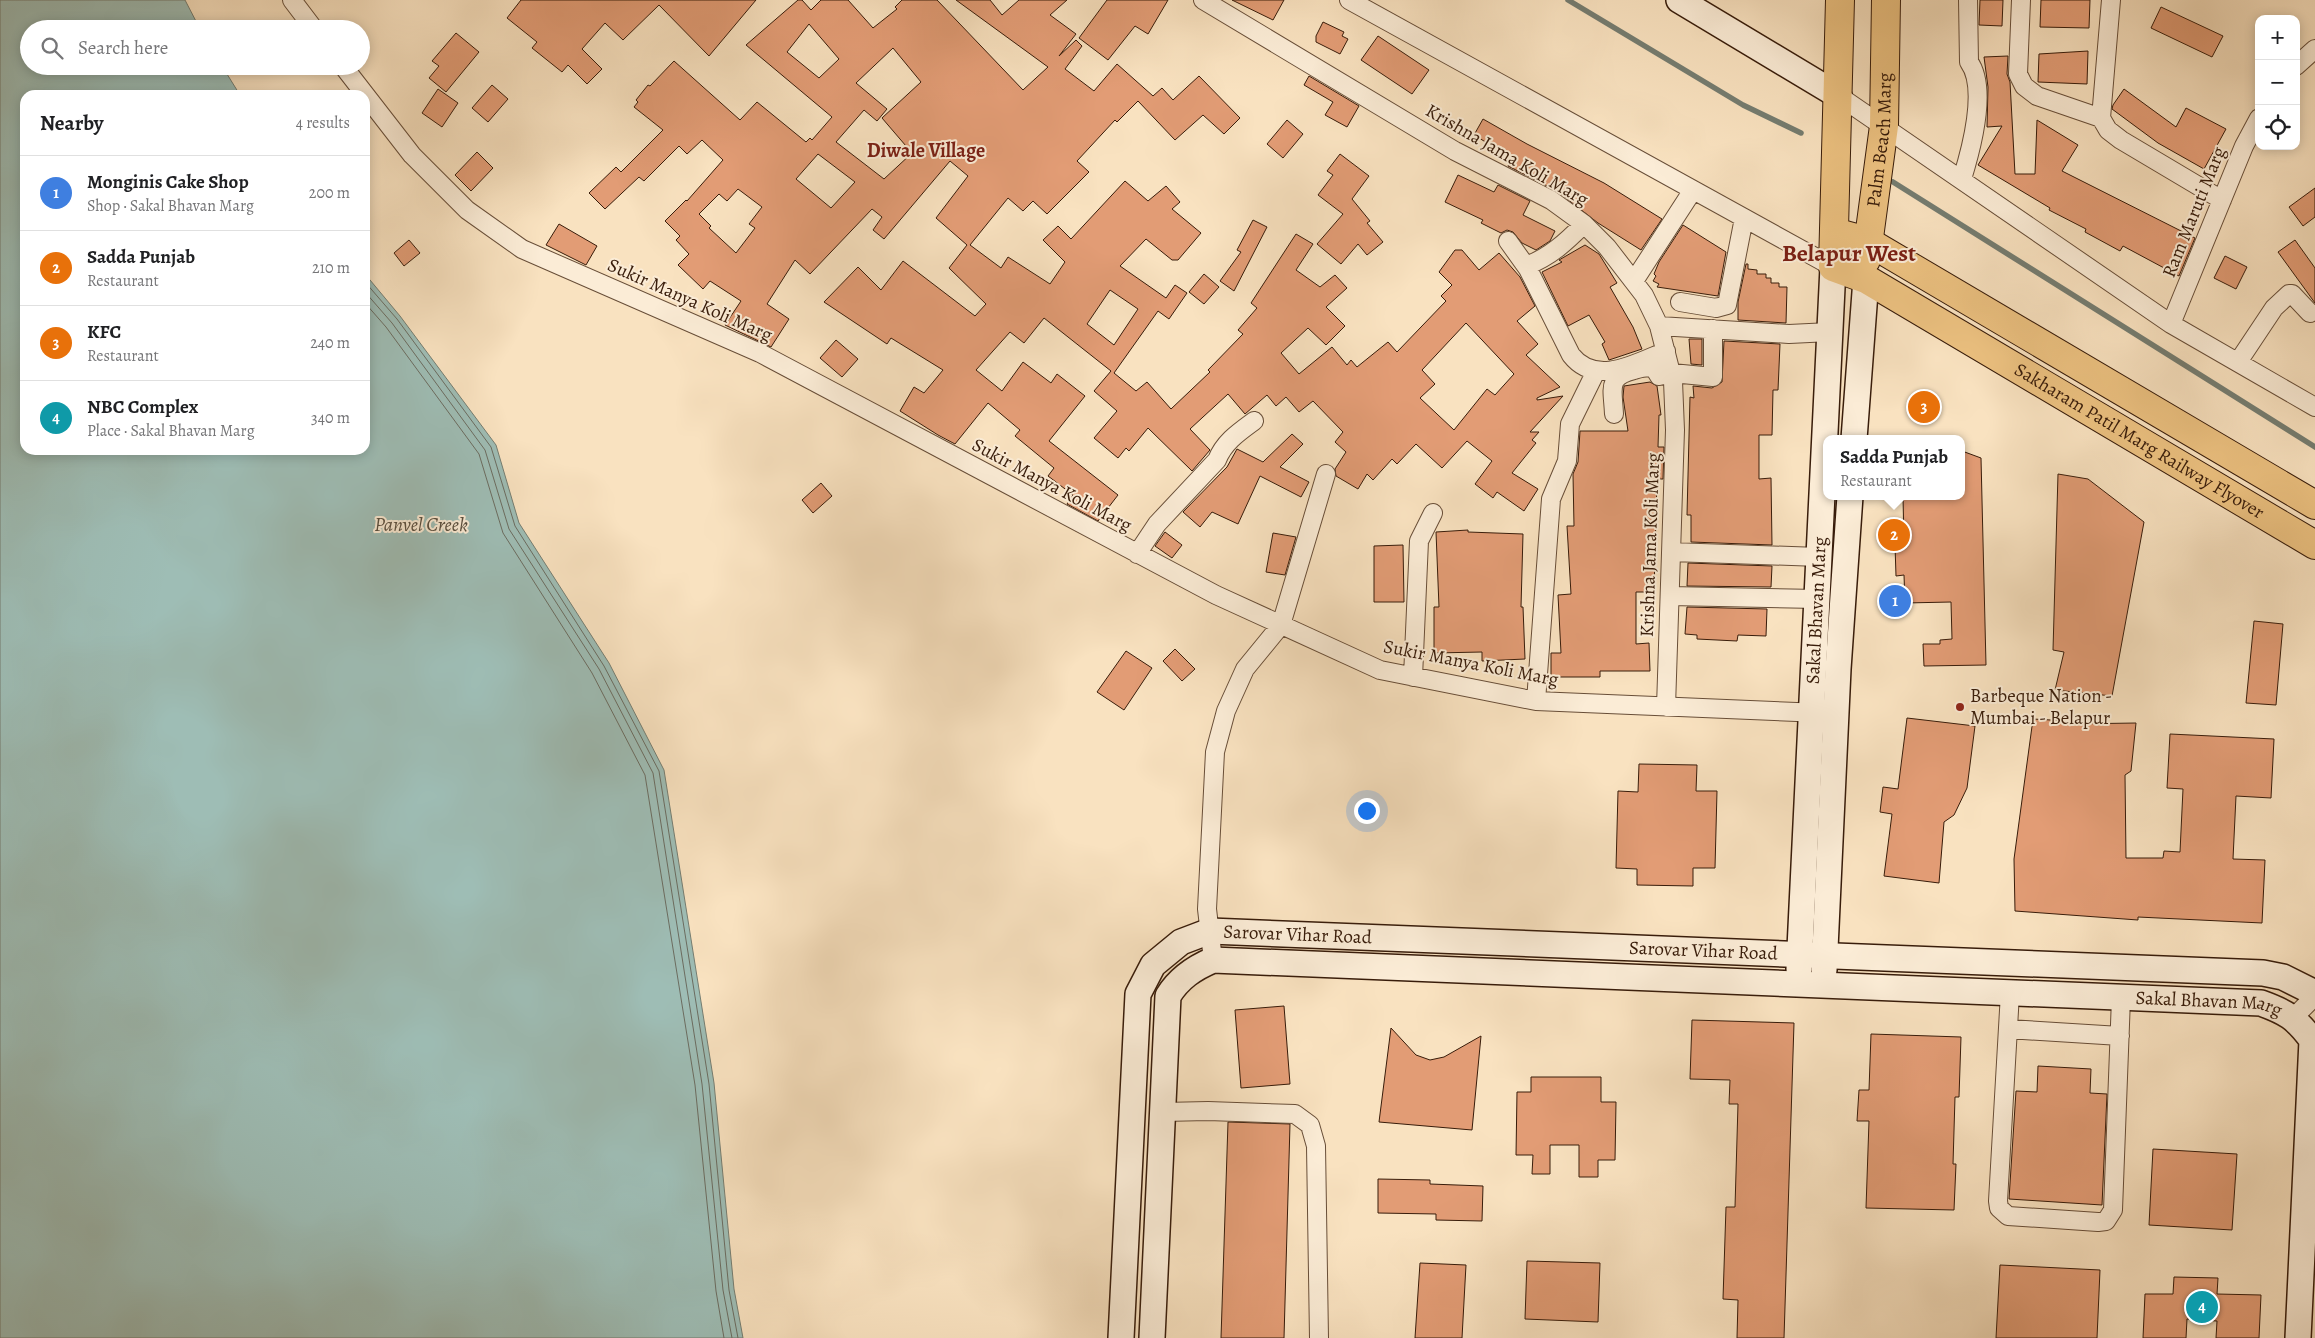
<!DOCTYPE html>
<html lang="en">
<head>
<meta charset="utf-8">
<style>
	:root { --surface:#fff; --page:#f6f6f6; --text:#202124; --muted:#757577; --line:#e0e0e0; --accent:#8f2418 }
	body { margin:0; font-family:Alegreya,serif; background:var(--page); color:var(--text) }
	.controls { position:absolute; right:15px; top:15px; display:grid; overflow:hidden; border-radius:10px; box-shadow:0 2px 12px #0003 }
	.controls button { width:45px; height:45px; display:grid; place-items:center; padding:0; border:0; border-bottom:1px solid var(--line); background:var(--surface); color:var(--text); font:25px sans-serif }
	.you { position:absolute; left:1366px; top:810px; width:18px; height:18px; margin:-12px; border:4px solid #fff; border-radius:50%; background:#1a73e8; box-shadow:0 0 0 8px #1a73e833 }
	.badge { display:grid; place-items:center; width:32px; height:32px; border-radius:50%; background:var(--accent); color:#fff; font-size:16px; font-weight:700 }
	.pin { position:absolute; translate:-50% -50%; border:2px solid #fff; box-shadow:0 1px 5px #0006 }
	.popup { position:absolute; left:1823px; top:435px; width:142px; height:65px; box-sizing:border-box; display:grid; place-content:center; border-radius:10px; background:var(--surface); filter:drop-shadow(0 1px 4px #0005); font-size:16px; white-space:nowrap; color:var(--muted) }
	.popup b { font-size:19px; color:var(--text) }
	.popup::after { content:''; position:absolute; left:50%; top:100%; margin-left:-10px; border:10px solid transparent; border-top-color:var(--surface) }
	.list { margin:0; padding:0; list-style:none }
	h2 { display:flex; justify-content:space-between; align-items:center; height:65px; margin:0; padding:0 20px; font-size:21px }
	h2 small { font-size:16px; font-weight:400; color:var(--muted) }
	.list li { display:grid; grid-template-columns:32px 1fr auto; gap:15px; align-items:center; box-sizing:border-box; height:75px; padding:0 20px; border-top:1px solid var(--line) }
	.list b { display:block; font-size:19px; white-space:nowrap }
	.list p { margin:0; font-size:16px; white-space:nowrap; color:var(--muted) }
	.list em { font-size:16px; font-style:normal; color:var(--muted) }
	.icon { flex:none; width:28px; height:28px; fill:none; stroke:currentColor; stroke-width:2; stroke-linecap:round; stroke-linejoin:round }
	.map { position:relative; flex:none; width:2315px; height:1338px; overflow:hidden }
	.search { position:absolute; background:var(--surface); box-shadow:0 2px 12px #0003; left:20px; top:20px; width:350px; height:55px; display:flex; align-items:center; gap:12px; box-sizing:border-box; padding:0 18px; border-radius:28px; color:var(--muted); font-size:19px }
	.panel { position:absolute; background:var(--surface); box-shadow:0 2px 12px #0003; left:20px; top:90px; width:350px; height:365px; border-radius:15px }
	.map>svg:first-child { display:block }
	.water { fill:#9ebdb5; stroke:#757d71 }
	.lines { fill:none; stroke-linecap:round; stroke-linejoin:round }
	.shore { stroke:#6b6c60; stroke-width:1 }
	.stream { stroke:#757d71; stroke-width:5.5 }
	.building { fill:#e29c75; stroke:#381c0a; fill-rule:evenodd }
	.street-casing { stroke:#684e38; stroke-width:20 }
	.secondary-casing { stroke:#381c0a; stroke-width:28 }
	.primary-casing { stroke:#381c0a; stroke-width:30 }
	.street { stroke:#fbecd6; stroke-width:18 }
	.secondary { stroke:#fbecd6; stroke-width:25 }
	.primary { stroke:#ecc180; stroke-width:28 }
	.poi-dot { fill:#8f2418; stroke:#fbecd6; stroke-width:2 }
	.labels { text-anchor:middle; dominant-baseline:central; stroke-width:4; stroke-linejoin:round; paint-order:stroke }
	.street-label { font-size:19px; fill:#381c0a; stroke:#fbecd6 }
	.poi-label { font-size:19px; fill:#381c0a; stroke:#fbecd6; text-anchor:start }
	.neighbourhood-label { font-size:20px; font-weight:bold; fill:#7a1f14; stroke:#fbecd6 }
	.water-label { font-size:20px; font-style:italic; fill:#574c3d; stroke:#fbecd6 }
	.district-label { font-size:24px; font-weight:bold; fill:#7a1f14; stroke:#fbecd6 }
</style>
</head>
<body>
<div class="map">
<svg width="2315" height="1338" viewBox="0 0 2315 1338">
	<rect width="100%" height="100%" fill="#f9e2c0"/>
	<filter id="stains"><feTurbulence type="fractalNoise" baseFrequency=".004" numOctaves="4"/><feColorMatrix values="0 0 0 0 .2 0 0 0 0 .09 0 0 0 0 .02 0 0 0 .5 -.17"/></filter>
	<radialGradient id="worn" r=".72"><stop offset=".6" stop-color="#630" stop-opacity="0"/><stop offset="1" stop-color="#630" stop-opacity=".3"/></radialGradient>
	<path class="water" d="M0,0H185L200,29H29V66H222L240,95H25V450H365V274L400,316L496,445L519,523L609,663L664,770L714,1083L734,1289L743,1338H0Z"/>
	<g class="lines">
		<path class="shore" d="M365,282L397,319L491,447L515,526L604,666L659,771L709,1084L729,1290L738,1338
			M365,292L392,323L485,450L509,529L599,669L653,773L702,1084L723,1290L732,1338
			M365,303L386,327L479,454L503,533L592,673L645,775L695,1085L716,1291L724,1338"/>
		<path class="stream" d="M1568,0L1743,105L1801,133
			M1893,182L2315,447"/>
	</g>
	<path class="building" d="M521,0H756L709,56L659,5L623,40L605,23L582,49L602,69L587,84L568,65L562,72L532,48L537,42L507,18Z
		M798,0H802L811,10L821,0H848L873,28L897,9L895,7L902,0H937L1023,90L1048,67L956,0H990L1002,15L1019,0H1067L1050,15L1076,34L1059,56L1076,40L1082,46L1065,69L1094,91L1117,64L1153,96L1162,88L1173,100L1199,76L1240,118L1224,134L1203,115L1175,140L1138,101L1117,122L1115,120L1077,161L1089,172L1047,214L1033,201L1023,211L1008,198L970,245L1001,268L1008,257L1050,284L1065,262L1043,240L1058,226L1071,239L1125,181L1148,201L1166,186L1180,202L1172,209L1201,233L1178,260H1172L1146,239L1120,266L1166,298L1175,285L1187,293L1169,319L1158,311L1114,373L1136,391L1147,382L1171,409L1210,372L1208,370L1243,334L1238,330L1257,308L1251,303L1296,234L1313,244L1296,270L1320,287L1335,275L1347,288L1326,307L1345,326L1326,345L1308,328L1281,353L1299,374L1332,347L1347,365L1351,360L1357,367L1388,342L1397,352L1446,301L1441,296L1452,285L1439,272L1455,250H1462L1479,270L1499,253L1520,277L1535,306L1517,321L1538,344L1526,355L1560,387L1537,398V400L1563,396L1530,432H1539L1532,440L1536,443L1512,473L1538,489L1524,511L1497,492L1493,498L1475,484L1492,461L1467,441L1442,468L1416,444L1397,464L1392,459L1373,480L1367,474L1358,489L1336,476L1335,469L1346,452L1335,442L1343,432L1313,401L1299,412L1286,397L1276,406L1267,395L1245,414L1228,394L1190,429L1210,450L1192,471L1148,428L1129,451L1126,448L1118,458L1094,438L1117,411L1094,391L1111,371L1044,318L1024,343L1010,332L976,370L1002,391L1023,362L1051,383L1057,374L1085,396L1049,441L1118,495L1098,521L1067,504L1073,495L1048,476L1054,468L1015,436L1020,430L988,403L955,444L938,435L900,411L914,387L924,393L943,370L891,338L887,344L824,302L858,267L881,290L903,261L975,316L986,304L949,268L967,245L936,218L968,176L950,161L884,239L873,230L882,217L872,209L810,274L795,260L767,304L789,319L771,347L725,325L741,301L710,281L703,289L678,265L689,254L676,240L680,236L665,221L686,200L687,201L723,160L702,140L687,154L679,146L644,181L639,177L605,209L589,193L616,167L621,172L663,130L634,107L638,102L636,100L648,85L650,86L674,61L740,120L757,102L806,142L810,138L812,140L832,117L746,45ZM809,24L839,59L819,78L787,52ZM893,48L921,82L882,118L912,153L884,179L836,142L864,110L877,121L887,109L856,83ZM818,154L855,182L831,208L796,179ZM738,189L762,207L749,224L755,228L736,253L709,228L711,226L699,214L719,194L727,201ZM1110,290L1138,309L1114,345L1087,324ZM1466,323L1514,374L1495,395L1487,389L1454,430L1420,398L1435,384L1422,370Z
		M1107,0H1168L1148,34L1135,26L1108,60L1079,38Z
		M1232,0H1284L1273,20Z
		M1980,0H2003L2002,26L1979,25Z
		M2041,0H2090L2089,28L2040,27Z
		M2161,7L2223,36L2212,57L2151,28Z
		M1323,22L1344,32L1342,36L1348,39L1340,54L1316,42V36Z
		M456,33L479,52L446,92L429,78L439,66L432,61Z
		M1378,36L1429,70L1412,94L1361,60Z
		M2088,51L2087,84L2038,82L2039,54Z
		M2008,56L2007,74L2010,82L2015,174H2035L2037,120L2078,145L2062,171L2195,238L2179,276L2123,246L2120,251L2085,232L2086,229L2049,210L2050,208L1978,165L2002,126L1987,127L1988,87L1984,57Z
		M1309,76L1359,106L1347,127L1325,115L1333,102L1304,85Z
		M492,85L508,99L488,122L472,108Z
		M438,89L458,103L442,127L422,113Z
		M2124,89L2176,127L2186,108L2226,129L2204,169L2158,143L2112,109L2113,105Z
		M1483,119L1527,144L1604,183L1662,219L1641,250L1598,223L1557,191L1508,166L1512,158L1474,135Z
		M1287,120L1303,134L1283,158L1267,144Z
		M477,152L493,168L471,191L455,175Z
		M1340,154L1369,176L1352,199L1370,221L1367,223L1383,242L1367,255L1358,244L1341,264L1317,244L1343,214L1318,195L1333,175L1327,171Z
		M1458,175L1494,192L1498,185L1530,201L1523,215L1555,231L1550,241L1536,250L1522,243L1513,232L1507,230L1501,233L1481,223L1483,220L1445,202Z
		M2315,188V217L2303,226L2289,207Z
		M1253,220L1267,227L1234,291L1220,281L1241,252L1237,250Z
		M559,224L597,246L586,265L546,245Z
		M1683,225L1726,252L1718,296L1657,287L1659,284L1653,281L1656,276L1654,274L1659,262Z
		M409,240L420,253L404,266L394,253Z
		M2295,240L2315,268V303L2278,252Z
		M1585,245L1599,254L1617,283L1610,287L1633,327L1642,349L1609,360L1602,344L1605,342L1589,315L1568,326L1542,272L1562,262L1559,260Z
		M2225,256L2247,267L2236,289L2214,278Z
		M1746,264H1748V269L1757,270V274H1766V278H1771V283H1779V287H1787L1786,323L1738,320V302Z
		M1204,274L1219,287L1204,304L1189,292Z
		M1689,339H1702V365L1691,364Z
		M836,340L858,359L842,377L820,358Z
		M1724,341L1780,344L1778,390H1773L1772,435H1759V479L1771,478L1772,545L1691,542V515H1687L1690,397L1694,398L1693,386L1712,388L1722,382Z
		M1650,382L1657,386L1661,415H1659L1658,447H1664L1663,479H1657L1654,592H1636V644L1649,643L1650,671H1600V677H1551V653H1561L1558,595L1571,594L1567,526H1574L1573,474L1578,462L1580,431H1628L1623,397L1624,386Z
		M1292,434L1303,444L1280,467L1309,482L1301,497L1260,476L1238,524L1212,512L1200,527L1183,512L1227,467L1237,449L1263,462Z
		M1962,451L1981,458L1986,665L1924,666L1923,644H1940V640L1952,639L1951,602L1905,603L1904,575L1896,576L1895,545H1904L1903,496H1962Z
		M2058,474L2088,479L2144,522L2112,696L2055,690L2064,652L2053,650Z
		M821,483L832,496L813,513L802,500Z
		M1468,530V532L1523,534L1521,607H1523L1525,659L1482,661V652L1434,653V607H1439L1436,532Z
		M1165,532L1182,545L1172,558L1155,546Z
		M1273,533L1296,537L1285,575L1266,572Z
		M1403,545L1404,602H1374V546Z
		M1688,563L1772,566L1771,587L1687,586Z
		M1687,607L1767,609L1766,636L1738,635L1737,641L1697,639V635L1685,634Z
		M2254,621L2283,624L2276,705L2246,703Z
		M1175,649L1195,669L1182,681L1163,661Z
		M1126,651L1152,668L1124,710L1097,692Z
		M1907,718L1975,726L1967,788L1954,815L1944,822L1939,883L1884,876L1892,814L1880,812L1883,787L1898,789Z
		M2033,719L2069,721V724L2136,723L2131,771L2125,775L2126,858H2163L2164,851L2180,852L2183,789L2167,788L2170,734L2274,739L2271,798L2236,796L2233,859L2265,860L2262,923L2138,917V920L2015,911L2014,859Z
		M1639,764L1697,765L1696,791H1717L1715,868H1693V886L1637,885V869L1616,868L1618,791L1638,792Z
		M1284,1006L1290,1084L1241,1088L1235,1010Z
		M1692,1020L1794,1023L1784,1338H1737L1738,1300L1723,1299L1726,1207H1735L1738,1104H1729L1730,1080L1690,1079Z
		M1391,1028L1416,1055L1430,1060L1444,1057L1481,1036L1472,1130L1379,1122Z
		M1871,1034L1961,1037L1959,1097H1955L1953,1164H1956L1954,1210L1866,1208L1869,1121H1857L1859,1090H1869Z
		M2038,1066L2091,1069L2090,1093L2107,1094L2102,1205L2009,1199L2016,1091L2037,1092Z
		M1531,1077H1601V1102H1616L1615,1160H1598V1177H1579V1145H1550V1174H1532L1533,1155H1516L1517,1092H1531Z
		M1228,1122L1290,1124L1284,1338H1221Z
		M2153,1149L2237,1154L2232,1230L2149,1225Z
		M1378,1179L1430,1180V1184L1483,1186L1482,1221L1436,1220V1214L1378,1213Z
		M1527,1261L1600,1263L1598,1322L1525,1319Z
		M1420,1263L1466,1265L1462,1338H1415Z
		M2000,1265L2100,1270L2097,1338H1996Z
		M2174,1277L2218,1278L2217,1294L2261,1295L2259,1338H2216L2217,1321L2187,1319L2186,1338H2143L2145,1294H2173Z"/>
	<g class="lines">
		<defs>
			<path id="street" d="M292,0L314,29
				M1203,0L1455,151L1551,200L1584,224L1607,247L1644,295L1659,326L1673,381L1675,430L1666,707
				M1349,0L1833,267
				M2021,0L2018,74L2024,86L2037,96L2101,118
				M2111,0L2101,118L2108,130L2121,140L2222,200
				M343,66L412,155L467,210L522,249L760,353L1216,595L1380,670L1536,701L1822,713
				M2296,66L2315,49
				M1839,96L2171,324L2315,407
				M1962,179C1971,150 1988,88 1969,62L1968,0
				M1508,241L1528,269L1571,355C1596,387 1636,363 1666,351
				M1526,266C1550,257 1566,242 1584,224
				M1634,281L1693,190
				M1680,302L1716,308L1727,305L1744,218
				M2171,324L2244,146L2259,118
				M1659,326L1789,334L1830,332
				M2238,362L2274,308L2289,294H2292L2310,313
				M1614,414C1613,389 1606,377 1634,370C1641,368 1647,366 1654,368L1659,376L1672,373L1713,377V329
				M1671,552L1819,557
				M1137,554L1157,524L1217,460C1224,442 1239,432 1254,421
				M1670,596L1817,599
				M1413,677L1419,541L1433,513
				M1536,701L1551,499L1567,461L1570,424L1596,371
				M1213,960L1207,909L1215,752L1226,711L1245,669L1281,625L1326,474
				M2010,993L1998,1201L1999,1208L2008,1216L2098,1222L2106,1221L2113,1210L2121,998
				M2293,1018L2315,996
				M2008,1029L2120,1036
				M1163,1112L1208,1111L1295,1114L1310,1125L1316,1146L1319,1338"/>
			<g id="secondary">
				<path d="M1679,0L1839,96"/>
				<path d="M1854,439L1866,279"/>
				<path id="s1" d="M1799,969L1833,267"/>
				<path d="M1824,970L1838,669L1850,496"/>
				<path id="s2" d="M1121,1338L1138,994L1153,965L1181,942L1210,931L2263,973L2283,977L2315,993"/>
				<path id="s3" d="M1152,1338L1168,996C1179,978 1194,968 1213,960L2261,1003C2286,1012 2296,1018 2312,1040L2298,1338"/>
			</g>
			<g id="primary">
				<path id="s4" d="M1840,0L1833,267L1866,279L2315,545"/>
				<path d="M1834,232L1867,241L2315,505"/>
				<path id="s5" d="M1866,260L1884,126L1886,0"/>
			</g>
		</defs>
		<use href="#street" class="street-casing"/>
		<use href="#secondary" class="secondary-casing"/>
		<use href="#primary" class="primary-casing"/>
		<use href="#street" class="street"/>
		<use href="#secondary" class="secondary"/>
		<use href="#primary" class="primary"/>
	</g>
	<circle class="poi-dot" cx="1960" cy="707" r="5"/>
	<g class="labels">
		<g class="street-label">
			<text stroke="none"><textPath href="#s5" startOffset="121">Palm Beach Marg</textPath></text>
			<text transform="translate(1507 155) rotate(30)">Krishna Jama Koli Marg</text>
			<text transform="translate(2194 212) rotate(-68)">Ram Maruti Marg</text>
			<text transform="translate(690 300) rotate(24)">Sukir Manya Koli Marg</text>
			<text stroke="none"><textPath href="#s4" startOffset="620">Sakharam Patil Marg Railway Flyover</textPath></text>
			<text transform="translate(1052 485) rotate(28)">Sukir Manya Koli Marg</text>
			<text transform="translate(1650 545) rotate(-88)">Krishna Jama Koli Marg</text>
			<text stroke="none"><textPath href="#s1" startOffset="359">Sakal Bhavan Marg</textPath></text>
			<text transform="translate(1471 663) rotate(11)">Sukir Manya Koli Marg</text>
			<text stroke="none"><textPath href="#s2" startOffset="532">Sarovar Vihar Road</textPath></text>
			<text stroke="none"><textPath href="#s2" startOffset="938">Sarovar Vihar Road</textPath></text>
			<text stroke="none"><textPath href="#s3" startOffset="1398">Sakal Bhavan Marg</textPath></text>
		</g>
		<g class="poi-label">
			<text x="1970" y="696">Barbeque Nation -<tspan x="1970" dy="22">Mumbai - Belapur</tspan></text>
		</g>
		<g class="neighbourhood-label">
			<text x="926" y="150">Diwale Village</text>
		</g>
		<g class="water-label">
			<text x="421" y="524">Panvel Creek</text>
		</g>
		<g class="district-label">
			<text x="1849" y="253">Belapur West</text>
		</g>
	</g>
	<rect width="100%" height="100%" filter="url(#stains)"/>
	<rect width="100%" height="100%" fill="url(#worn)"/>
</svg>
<div class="controls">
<button>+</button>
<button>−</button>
<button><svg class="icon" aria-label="locate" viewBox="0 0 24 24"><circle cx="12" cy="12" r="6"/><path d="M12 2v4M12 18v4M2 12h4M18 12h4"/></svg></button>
</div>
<div class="you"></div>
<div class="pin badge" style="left:1895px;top:601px;background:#3f7fe0">1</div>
<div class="pin badge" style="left:1894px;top:535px;background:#e8710a">2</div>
<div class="popup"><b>Sadda Punjab</b>Restaurant</div>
<div class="pin badge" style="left:1924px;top:407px;background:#e8710a">3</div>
<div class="pin badge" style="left:2202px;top:1307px;background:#0f9aa8">4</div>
<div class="search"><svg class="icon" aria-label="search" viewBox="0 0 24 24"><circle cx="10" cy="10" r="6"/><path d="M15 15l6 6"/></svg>Search here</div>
<section class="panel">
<h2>Nearby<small>4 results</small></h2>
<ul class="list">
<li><span class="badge" style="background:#3f7fe0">1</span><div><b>Monginis Cake Shop</b><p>Shop · Sakal Bhavan Marg</p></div><em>200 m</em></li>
<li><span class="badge" style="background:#e8710a">2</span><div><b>Sadda Punjab</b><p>Restaurant</p></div><em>210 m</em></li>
<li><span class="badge" style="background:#e8710a">3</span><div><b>KFC</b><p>Restaurant</p></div><em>240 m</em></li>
<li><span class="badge" style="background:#0f9aa8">4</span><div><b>NBC Complex</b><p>Place · Sakal Bhavan Marg</p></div><em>340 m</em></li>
</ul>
</section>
</div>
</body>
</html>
